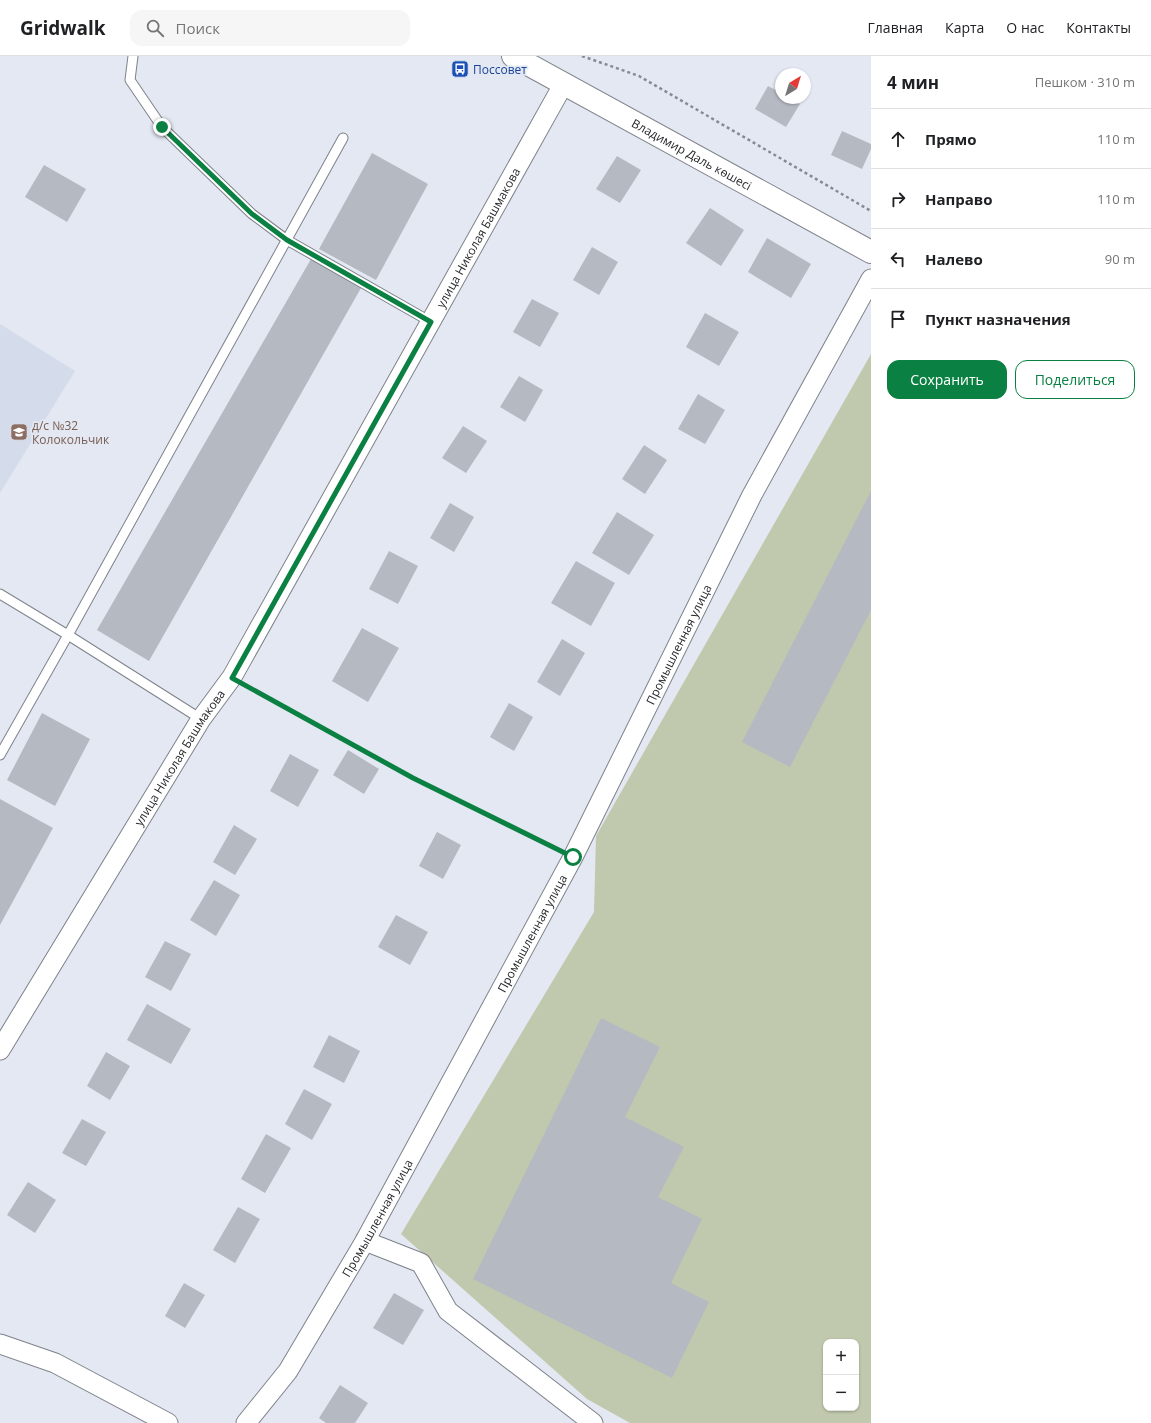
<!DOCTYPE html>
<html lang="ru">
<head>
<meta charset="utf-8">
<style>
	:root { --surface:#fff; --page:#f6f6f6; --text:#202124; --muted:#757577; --line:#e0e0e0; --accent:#0b8043 }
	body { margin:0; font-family:"Open Sans",sans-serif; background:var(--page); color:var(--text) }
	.controls { position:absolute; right:12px; bottom:12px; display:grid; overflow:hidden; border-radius:8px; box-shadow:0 1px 3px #0004 }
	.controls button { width:36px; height:36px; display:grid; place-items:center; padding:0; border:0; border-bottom:1px solid var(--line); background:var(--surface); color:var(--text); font:20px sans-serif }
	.compass { position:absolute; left:775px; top:12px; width:36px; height:36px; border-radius:50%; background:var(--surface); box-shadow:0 1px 3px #0004; rotate:38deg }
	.stop { position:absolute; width:12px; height:12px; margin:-9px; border:3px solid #0b8043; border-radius:50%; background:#fff }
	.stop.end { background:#0b8043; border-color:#fff; box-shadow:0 1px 4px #0008 }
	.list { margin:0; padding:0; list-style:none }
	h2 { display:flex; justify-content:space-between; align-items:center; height:52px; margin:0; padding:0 16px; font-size:17px }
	h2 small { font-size:13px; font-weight:400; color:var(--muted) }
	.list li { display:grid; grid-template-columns:26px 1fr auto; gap:12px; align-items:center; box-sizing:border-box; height:60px; padding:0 16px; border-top:1px solid var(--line) }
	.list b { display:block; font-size:15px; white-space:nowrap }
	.list em { font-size:13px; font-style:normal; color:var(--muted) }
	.actions { display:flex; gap:8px; padding:12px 16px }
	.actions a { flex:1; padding:9px 0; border:1px solid var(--accent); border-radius:12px; text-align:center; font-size:14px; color:var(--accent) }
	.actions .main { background:var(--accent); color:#fff }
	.icon { flex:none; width:22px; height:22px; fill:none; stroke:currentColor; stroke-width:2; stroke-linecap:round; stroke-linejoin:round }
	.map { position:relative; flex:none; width:871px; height:1367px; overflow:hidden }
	header { display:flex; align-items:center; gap:24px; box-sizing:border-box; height:56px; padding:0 20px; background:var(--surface); border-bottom:1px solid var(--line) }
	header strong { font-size:19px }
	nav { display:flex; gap:22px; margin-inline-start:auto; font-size:14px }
	.search { width:280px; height:36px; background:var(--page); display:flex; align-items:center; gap:10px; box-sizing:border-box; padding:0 14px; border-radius:12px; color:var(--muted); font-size:15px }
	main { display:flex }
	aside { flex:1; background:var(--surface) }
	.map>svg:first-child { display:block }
	.built { fill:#d4dcec }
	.green { fill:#c0c9ad; fill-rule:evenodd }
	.building { fill:#b5b9c2 }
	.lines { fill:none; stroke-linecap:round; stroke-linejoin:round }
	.lane-casing { stroke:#7e828a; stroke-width:11 }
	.street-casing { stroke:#7e828a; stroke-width:21 }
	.secondary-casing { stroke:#7e828a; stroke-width:24 }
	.path { stroke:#878a91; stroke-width:2.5; stroke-dasharray:3 3; stroke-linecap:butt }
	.lane { stroke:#fff; stroke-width:9 }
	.street { stroke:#fff; stroke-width:19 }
	.secondary { stroke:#fff; stroke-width:22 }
	.route { stroke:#0b8043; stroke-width:5 }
	.labels { text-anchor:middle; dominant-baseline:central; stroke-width:3.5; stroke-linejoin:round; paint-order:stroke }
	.transit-label { font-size:12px; fill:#164399; stroke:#e4e8f2; text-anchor:start }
	.street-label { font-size:12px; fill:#26282b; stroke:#e4e8f2 }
	.education-label { font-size:12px; fill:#785e54; stroke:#e4e8f2; text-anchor:start }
</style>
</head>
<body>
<header>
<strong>Gridwalk</strong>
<div class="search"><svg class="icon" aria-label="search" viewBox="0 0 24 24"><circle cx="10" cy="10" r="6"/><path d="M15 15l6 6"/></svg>Поиск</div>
<nav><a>Главная</a><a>Карта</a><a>О нас</a><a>Контакты</a></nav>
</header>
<main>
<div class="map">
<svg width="871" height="1367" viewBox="0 0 871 1367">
	<rect width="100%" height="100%" fill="#e4e8f2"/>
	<path class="built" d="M0,268L75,315L0,437Z"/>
	<path class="green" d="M871,298V1367H630L587,1343L401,1178L594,856L596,780ZM826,1286H856V1352H826Z"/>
	<path class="building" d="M768,30L781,37V42H789L800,48L786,71L755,53Z
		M842,75L871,88V93L862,113L831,99Z
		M372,97L428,128L376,224L319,193Z
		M617,100L641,114L620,147L596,133Z
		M44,109L86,133L67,166L25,141Z
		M710,152L744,174L721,210L686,187Z
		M767,182L811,208L791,242L748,216Z
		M592,191L618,206L599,239L573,224Z
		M311,203L361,232L149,605L97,574Z
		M532,243L559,257L540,291L513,276Z
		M705,257L739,276L719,310L686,291Z
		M519,320L543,334L525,366L500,351Z
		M698,338L725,354L705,388L678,373Z
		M463,370L487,385L466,417L442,402Z
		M644,389L667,404L645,438L622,423Z
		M871,435V554L790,711L742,686Z
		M450,447L474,461L454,496L430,482Z
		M617,456L654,479L629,519L592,497Z
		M389,495L418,510L398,548L369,533Z
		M576,505L615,527L591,570L551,547Z
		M362,572L399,592L368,646L332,625Z
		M562,583L585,597L560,640L537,626Z
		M509,647L533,661L514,695L490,681Z
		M42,657L90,683L55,750L7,724Z
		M348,694L379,713L364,738L333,719Z
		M290,698L319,714L298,751L270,735Z
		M0,743L53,772L0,869Z
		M234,769L257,783L235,819L213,806Z
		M437,776L461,789L443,823L419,810Z
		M214,824L240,839L216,880L190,864Z
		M396,859L428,876L410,909L378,891Z
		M165,885L191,898L171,935L145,921Z
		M147,948L191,973L171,1008L127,984Z
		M601,962L660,991L625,1061L684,1091L658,1141L702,1163L671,1227L709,1246L672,1322L473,1223Z
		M329,979L360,995L344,1027L313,1011Z
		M106,996L130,1010L110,1044L87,1030Z
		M304,1033L332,1048L312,1084L285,1068Z
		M82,1063L106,1076L86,1110L62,1097Z
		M266,1078L291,1092L265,1137L241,1123Z
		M28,1126L56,1144L35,1177L7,1159Z
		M238,1151L260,1163L235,1207L213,1194Z
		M184,1227L205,1239L185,1272L165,1260Z
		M394,1237L424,1254L403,1289L373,1272Z
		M340,1329L368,1347L355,1367H326L319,1362Z"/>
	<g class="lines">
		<defs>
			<path id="lane" d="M133,0L130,24L162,71L252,158L287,184L431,266
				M0,538L68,579L0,699
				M201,663L68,579L343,82"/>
			<g id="street">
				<path id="s1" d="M0,994L201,663L232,621L563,29"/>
				<path d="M365,1185L421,1207L448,1255L593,1367"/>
				<path d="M0,1288L55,1307L168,1367"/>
				<path id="s2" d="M246,1367L288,1315L365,1185L573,801L752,439L871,223"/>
			</g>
			<g id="secondary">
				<path id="s3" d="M513,0L871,196"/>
			</g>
		</defs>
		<use href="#lane" class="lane-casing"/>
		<use href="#street" class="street-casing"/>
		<use href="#secondary" class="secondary-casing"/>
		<path class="path" d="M582,0L639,20L871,155
			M250,631L413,722L553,791"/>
		<use href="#lane" class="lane"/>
		<use href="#street" class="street"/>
		<use href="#secondary" class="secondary"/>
	</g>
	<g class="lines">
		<path class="route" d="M162,71L252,158L287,184L431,266L232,622L413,722L573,801"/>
	</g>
	<defs>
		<symbol id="bus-square" viewBox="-11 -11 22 22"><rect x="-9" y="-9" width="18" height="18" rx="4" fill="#1a4fb4" stroke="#e4e8f2"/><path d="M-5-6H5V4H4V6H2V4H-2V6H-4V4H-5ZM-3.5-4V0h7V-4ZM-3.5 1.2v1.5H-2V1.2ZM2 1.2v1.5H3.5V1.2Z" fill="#fff"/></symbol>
		<symbol id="school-square" viewBox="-11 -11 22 22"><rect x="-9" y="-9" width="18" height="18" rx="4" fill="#8d6e63" stroke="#e4e8f2"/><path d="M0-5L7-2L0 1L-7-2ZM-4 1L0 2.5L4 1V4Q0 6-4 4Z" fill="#fff"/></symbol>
	</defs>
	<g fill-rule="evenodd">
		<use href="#bus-square" x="450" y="3" width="20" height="20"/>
		<use href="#school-square" x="9" y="366" width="20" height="20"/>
	</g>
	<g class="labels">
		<g class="transit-label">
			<text x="473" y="13">Поссовет</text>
		</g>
		<g class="street-label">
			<text stroke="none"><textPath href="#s3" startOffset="204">Владимир Даль көшесі</textPath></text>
			<text stroke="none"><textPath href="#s1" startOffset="943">улица Николая Башмакова</textPath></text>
			<text stroke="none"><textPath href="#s2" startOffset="892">Промышленная улица</textPath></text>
			<text stroke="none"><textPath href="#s1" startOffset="343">улица Николая Башмакова</textPath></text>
			<text stroke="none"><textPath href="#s2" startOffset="568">Промышленная улица</textPath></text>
			<text stroke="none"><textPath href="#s2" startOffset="244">Промышленная улица</textPath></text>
		</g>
		<g class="education-label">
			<text x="32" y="369">д/с №32<tspan x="32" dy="14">Колокольчик</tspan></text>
		</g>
	</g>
</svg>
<div class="controls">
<button>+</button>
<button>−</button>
</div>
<svg class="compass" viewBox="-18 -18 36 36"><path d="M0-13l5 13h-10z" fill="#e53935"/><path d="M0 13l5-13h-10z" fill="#757577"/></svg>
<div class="stop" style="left:573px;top:801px"></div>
<div class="stop end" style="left:162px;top:71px"></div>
</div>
<aside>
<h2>4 мин<small>Пешком · 310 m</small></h2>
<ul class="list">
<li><svg class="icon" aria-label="ahead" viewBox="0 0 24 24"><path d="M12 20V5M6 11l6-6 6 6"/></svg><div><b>Прямо</b></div><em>110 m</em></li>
<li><svg class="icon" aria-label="right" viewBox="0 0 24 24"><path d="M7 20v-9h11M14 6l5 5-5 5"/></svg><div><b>Направо</b></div><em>110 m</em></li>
<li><svg class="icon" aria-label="left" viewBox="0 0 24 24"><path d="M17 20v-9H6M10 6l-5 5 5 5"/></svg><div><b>Налево</b></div><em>90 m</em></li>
<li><svg class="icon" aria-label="arrive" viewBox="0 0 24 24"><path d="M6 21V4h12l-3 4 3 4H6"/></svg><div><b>Пункт назначения</b></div></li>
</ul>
<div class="actions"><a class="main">Сохранить</a><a>Поделиться</a></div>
</aside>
</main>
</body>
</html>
